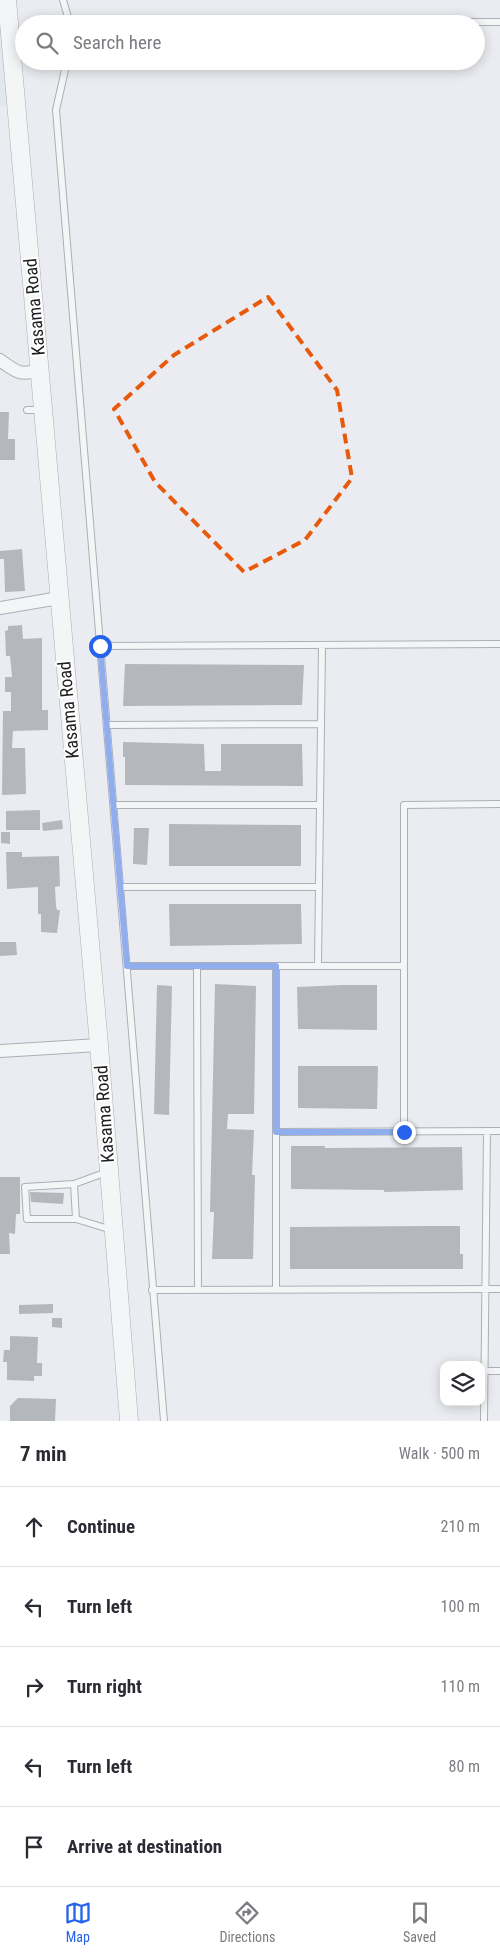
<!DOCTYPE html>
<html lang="en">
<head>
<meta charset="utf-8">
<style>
	:root { --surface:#fff; --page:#f2f2f3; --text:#2b2b33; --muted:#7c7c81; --line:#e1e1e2; --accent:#2563eb }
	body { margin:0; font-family:"Roboto Condensed",sans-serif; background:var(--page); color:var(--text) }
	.controls { position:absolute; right:15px; bottom:15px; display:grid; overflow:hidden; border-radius:10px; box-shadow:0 2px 12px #0003 }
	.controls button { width:45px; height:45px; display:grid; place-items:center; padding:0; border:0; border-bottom:1px solid var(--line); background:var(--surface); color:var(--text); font:25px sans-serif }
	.stop { position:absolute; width:15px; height:15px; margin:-11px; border:4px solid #2563eb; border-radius:50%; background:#fff }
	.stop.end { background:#2563eb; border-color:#fff; box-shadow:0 1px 5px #0008 }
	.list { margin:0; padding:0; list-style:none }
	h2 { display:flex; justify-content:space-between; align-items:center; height:65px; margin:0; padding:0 20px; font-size:21px }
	h2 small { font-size:16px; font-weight:400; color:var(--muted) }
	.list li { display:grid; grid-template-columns:32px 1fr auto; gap:15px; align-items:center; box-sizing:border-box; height:80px; padding:0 20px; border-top:1px solid var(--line) }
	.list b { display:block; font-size:19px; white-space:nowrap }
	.list em { font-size:16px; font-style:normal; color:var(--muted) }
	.icon { flex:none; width:28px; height:28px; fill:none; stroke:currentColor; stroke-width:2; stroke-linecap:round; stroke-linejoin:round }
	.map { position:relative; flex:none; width:500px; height:1421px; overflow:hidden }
	.search { position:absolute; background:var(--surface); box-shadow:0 2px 12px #0003; left:15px; right:15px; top:15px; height:55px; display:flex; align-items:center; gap:12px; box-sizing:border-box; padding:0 18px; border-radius:28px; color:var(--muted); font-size:19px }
	.sheet { height:465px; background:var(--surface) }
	nav { display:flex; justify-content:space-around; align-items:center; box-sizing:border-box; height:70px; border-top:1px solid var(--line); background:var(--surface); font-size:14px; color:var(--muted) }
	nav a { display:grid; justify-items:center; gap:2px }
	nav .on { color:var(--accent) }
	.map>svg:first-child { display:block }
	.built { fill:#dbe1ec }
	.building { fill:#74767b }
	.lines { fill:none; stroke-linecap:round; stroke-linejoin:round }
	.lane-casing { stroke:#626469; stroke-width:8 }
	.street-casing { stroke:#626469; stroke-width:14 }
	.secondary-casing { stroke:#626469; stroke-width:19 }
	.lane { stroke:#fff; stroke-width:6 }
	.street { stroke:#fff; stroke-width:12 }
	.secondary { stroke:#fff; stroke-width:18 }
	.route { stroke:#2563eb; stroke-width:6 }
	.marked { fill:none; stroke:#e8590c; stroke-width:4; stroke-dasharray:10 6; stroke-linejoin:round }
	.labels { text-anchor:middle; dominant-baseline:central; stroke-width:4; stroke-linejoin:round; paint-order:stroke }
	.street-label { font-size:18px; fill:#1e1f20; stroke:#fff }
</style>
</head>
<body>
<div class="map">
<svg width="500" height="1421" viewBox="0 0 500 1421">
	<rect width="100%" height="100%" fill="#eaecf1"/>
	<path class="built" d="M0,26L8,106L0,107Z"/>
	<path class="building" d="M0,412H9L8,439H15V460H0Z
		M22,549L25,591L5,592L4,559H0V551Z
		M22,625L23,639L42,638V710H48V730L13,731L12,748H25L26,794L2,795L3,711H11V692H5V677H12L10,656H6L5,631L8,630V626Z
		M125,664L304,665L302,705L123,706Z
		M123,742L204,744L205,771H221V744H302L303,786L125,785V757H123Z
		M40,810V830H6V811Z
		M62,820L63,829L43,831L42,823Z
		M169,824L301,825V866H169Z
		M134,828H149L147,865L133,864Z
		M1,832H10V844L1,843Z
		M6,852H22V857L59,856L60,886L55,887L56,906L57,910H60L57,933L41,932V914H38V887L7,889Z
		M169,904H301L302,944L170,946Z
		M0,942H16L17,955L0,956Z
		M215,984L256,986L254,1114H228L227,1129L254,1130L252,1175H255L253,1259H212L214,1212H210Z
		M157,985L172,986L169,1115L154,1114Z
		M343,985H377V1030L298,1029L297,987Z
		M298,1066H378L377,1109L298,1108Z
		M291,1146H325V1148L462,1147L463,1190L384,1192V1190L291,1189Z
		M0,1177H20V1214H16L15,1234L9,1233L10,1254H0Z
		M30,1192L64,1193L63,1204L31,1202Z
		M426,1226H460V1254H463V1269H290V1227Z
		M53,1304V1313L19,1314V1305Z
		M52,1318H62V1328L52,1327Z
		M10,1336L38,1337L37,1363H42V1376H34V1381L7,1380V1362H3L4,1350H10Z
		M18,1398L56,1399L55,1421H10V1406Z"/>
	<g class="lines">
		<defs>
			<path id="lane" d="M63,0L70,24
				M70,21L500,22
				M67,61L56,110L164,1421
				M27,410H41
				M100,646L500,644
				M107,725L321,724
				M114,805H320
				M121,887H319
				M127,966H404
				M197,966L198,1290
				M276,966V1289
				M318,966L322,645
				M404,1131V805L500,804
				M276,1132L500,1131
				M107,1172L74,1184L25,1187L27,1219H76L112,1230
				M74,1184L76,1219
				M152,1290L500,1289
				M485,1371H500
				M484,1421L487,1131"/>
			<path id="street" d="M0,360C16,372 20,376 39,370
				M0,608L59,598
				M0,1051L99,1045"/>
			<path id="secondary" d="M7,0L99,1045L129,1421"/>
		</defs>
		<use href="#lane" class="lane-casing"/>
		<use href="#street" class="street-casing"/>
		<use href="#secondary" class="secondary-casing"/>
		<use href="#lane" class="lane"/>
		<use href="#street" class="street"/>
		<use href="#secondary" class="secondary"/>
	</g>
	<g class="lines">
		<path class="route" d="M100,646L127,966H276V1132H404"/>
	</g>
	<path d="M0 0H500V1421H0ZM268,297L337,390L352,478L305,540L244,572L155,482L114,409L174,355Z" fill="#eaecf1" fill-opacity=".55" fill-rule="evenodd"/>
	<path class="marked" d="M268,297L337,390L352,478L305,540L244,572L155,482L114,409L174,355Z"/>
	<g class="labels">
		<g class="street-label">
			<text transform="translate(34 307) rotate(-95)">Kasama Road</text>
			<text transform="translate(68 710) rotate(-95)">Kasama Road</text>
			<text transform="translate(104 1114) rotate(-94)">Kasama Road</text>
		</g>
	</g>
</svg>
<div class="controls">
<button><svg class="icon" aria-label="layers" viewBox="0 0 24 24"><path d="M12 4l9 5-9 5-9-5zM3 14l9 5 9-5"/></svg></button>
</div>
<div class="stop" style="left:100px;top:646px"></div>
<div class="stop end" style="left:404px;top:1132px"></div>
<div class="search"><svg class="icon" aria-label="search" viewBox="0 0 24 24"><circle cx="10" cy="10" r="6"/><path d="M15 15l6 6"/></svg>Search here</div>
</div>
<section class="sheet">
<h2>7 min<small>Walk · 500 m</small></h2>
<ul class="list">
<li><svg class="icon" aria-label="ahead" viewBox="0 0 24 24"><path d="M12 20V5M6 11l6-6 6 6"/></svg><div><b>Continue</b></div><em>210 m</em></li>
<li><svg class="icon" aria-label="left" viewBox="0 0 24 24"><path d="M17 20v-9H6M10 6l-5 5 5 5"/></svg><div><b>Turn left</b></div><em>100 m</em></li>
<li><svg class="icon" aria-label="right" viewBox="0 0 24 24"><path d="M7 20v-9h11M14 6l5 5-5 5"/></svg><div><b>Turn right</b></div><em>110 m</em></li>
<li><svg class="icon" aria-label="left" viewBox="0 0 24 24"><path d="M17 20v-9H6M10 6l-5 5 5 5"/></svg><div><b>Turn left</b></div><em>80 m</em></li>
<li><svg class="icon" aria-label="arrive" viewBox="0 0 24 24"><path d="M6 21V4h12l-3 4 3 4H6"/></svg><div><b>Arrive at destination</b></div></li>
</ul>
</section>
<nav>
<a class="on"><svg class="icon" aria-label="map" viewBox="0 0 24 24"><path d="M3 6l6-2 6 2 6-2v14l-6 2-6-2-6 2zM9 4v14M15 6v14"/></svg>Map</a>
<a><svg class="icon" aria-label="directions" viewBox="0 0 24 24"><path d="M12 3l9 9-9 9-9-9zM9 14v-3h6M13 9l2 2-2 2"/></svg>Directions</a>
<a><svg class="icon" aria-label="saved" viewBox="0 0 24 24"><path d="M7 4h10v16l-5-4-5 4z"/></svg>Saved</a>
</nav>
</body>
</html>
